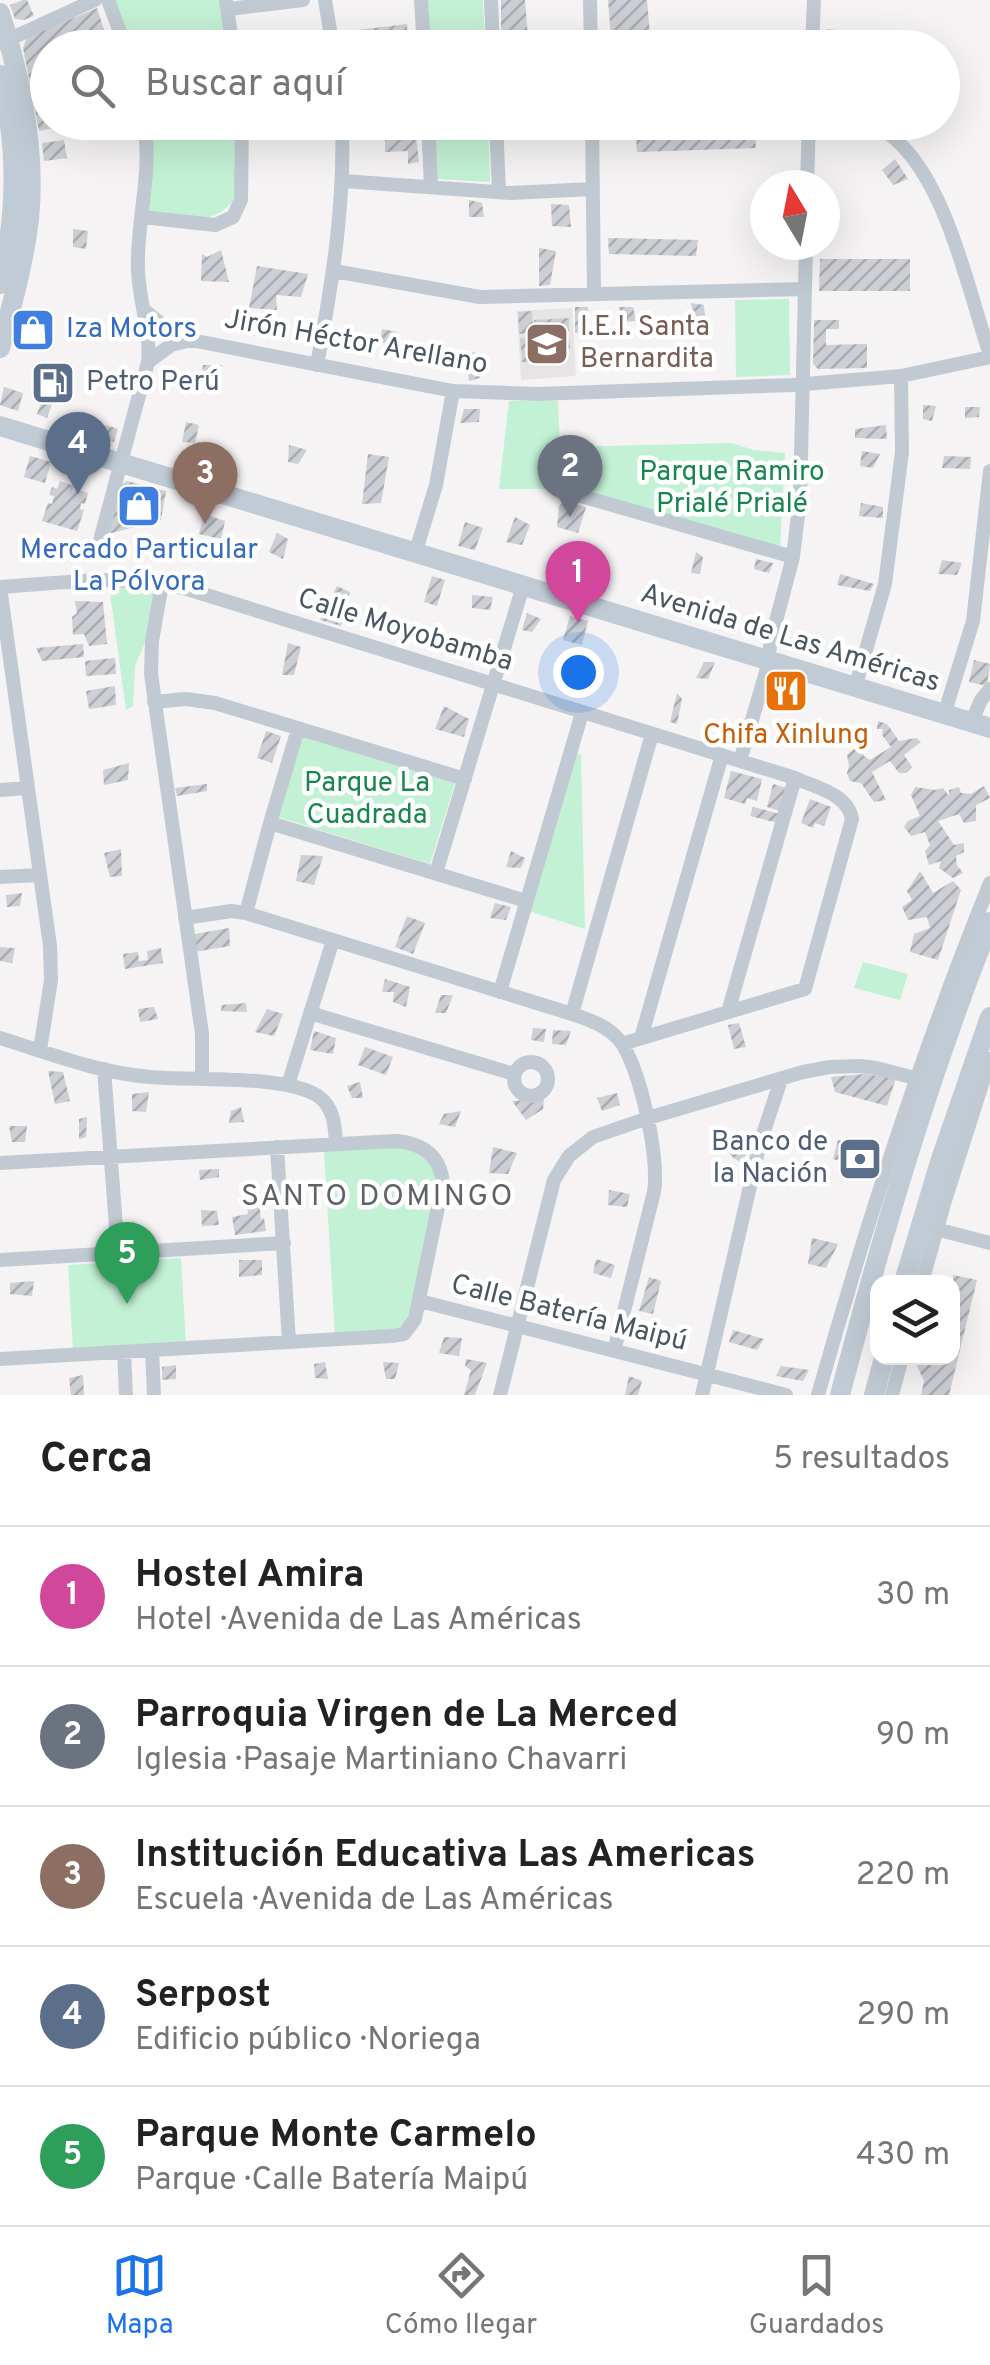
<!DOCTYPE html>
<html lang="es">
<head>
<meta charset="utf-8">
<style>
	:root { --surface:#fff; --page:#f6f6f6; --text:#222; --muted:#767676; --line:#e0e0e0; --accent:#1a73e8 }
	body { margin:0; font-family:Overpass,sans-serif; background:var(--page); color:var(--text) }
	.controls { position:absolute; right:30px; bottom:30px; display:grid; overflow:hidden; border-radius:20px; box-shadow:0 10px 40px #0002 }
	.controls button { width:90px; height:90px; display:grid; place-items:center; padding:0; border:0; border-bottom:2px solid var(--line); background:var(--surface); color:var(--text); font:50px sans-serif }
	.compass { position:absolute; left:750px; top:170px; width:90px; height:90px; border-radius:50%; background:var(--surface); box-shadow:0 10px 40px #0002; rotate:350deg }
	.you { position:absolute; left:578px; top:672px; width:35px; height:35px; margin:-25px; border:8px solid #fff; border-radius:50%; background:#1a73e8; box-shadow:0 0 0 15px #1a73e833 }
	.badge { display:grid; place-items:center; width:65px; height:65px; border-radius:50%; background:var(--accent); color:#fff; font-size:32px; font-weight:700 }
	.pin { position:absolute; translate:-50% -82px; filter:drop-shadow(0 2px 5px #0008) }
	.pin::after { content:''; position:absolute; top:52px; width:35px; height:30px; background:inherit; clip-path:polygon(0 0,100% 0,50% 100%) }
	.list { margin:0; padding:0; list-style:none }
	h2 { display:flex; justify-content:space-between; align-items:center; height:130px; margin:0; padding:0 40px; font-size:42px }
	h2 small { font-size:32px; font-weight:400; color:var(--muted) }
	.list li { display:grid; grid-template-columns:65px 1fr auto; gap:30px; align-items:center; box-sizing:border-box; height:140px; padding:0 40px; border-top:2px solid var(--line) }
	.list b { display:block; font-size:38px; white-space:nowrap }
	.list p { margin:0; font-size:32px; white-space:nowrap; color:var(--muted) }
	.list em { font-size:32px; font-style:normal; color:var(--muted) }
	.icon { flex:none; width:55px; height:55px; fill:none; stroke:currentColor; stroke-width:2; stroke-linecap:round; stroke-linejoin:round }
	.map { position:relative; flex:none; width:990px; height:1395px; overflow:hidden }
	.search { position:absolute; background:var(--surface); box-shadow:0 10px 40px #0002; left:30px; right:30px; top:30px; height:110px; display:flex; align-items:center; gap:25px; box-sizing:border-box; padding:0 35px; border-radius:55px; color:var(--muted); font-size:38px }
	.sheet { height:830px; background:var(--surface) }
	nav { display:flex; justify-content:space-around; align-items:center; box-sizing:border-box; height:140px; border-top:2px solid var(--line); background:var(--surface); font-size:28px; color:var(--muted) }
	nav a { display:grid; justify-items:center; gap:5px }
	nav .on { color:var(--accent) }
	.map>svg:first-child { display:block }
	.education { fill:#e6e4e5 }
	.park { fill:#c3f1d5 }
	.building { fill:url(#building-hatch) }
	.lines { fill:none; stroke-linecap:round; stroke-linejoin:round }
	.street { stroke:#c1cad2; stroke-width:14 }
	.secondary { stroke:#c1cbd6; stroke-width:20 }
	.labels { text-anchor:middle; dominant-baseline:central; stroke-width:9; stroke-linejoin:round; paint-order:stroke }
	.education-label { font-size:28px; fill:#785e54; stroke:#fff; text-anchor:start }
	.shop-label { font-size:28px; fill:#366cbe; stroke:#fff; text-anchor:start }
	.street-label { font-size:28px; fill:#4a5661; stroke:#fff }
	.service-label { font-size:28px; fill:#4e5e75; stroke:#fff; text-anchor:start }
	.park-label { font-size:28px; fill:#17864f; stroke:#fff }
	.food-label { font-size:28px; fill:#c56008; stroke:#fff }
	.neighbourhood-label { font-size:30px; letter-spacing:2.5px; fill:#5f6368; stroke:#fff }
</style>
</head>
<body>
<div class="map">
<svg width="990" height="1395" viewBox="0 0 990 1395">
	<defs>
		<pattern id="building-hatch" width="6" height="6" patternUnits="userSpaceOnUse" patternTransform="scale(2.5)"><rect width="6" height="6" fill="#cdcfd5"/><path d="M-1 1l2-2M0 6l6-6M5 7l2-2" fill="none" stroke="#a8abb0"/></pattern>
	</defs>
	<rect width="100%" height="100%" fill="#f5f3f3"/>
	<path class="education" d="M572,308L576,376L521,380L517,311Z"/>
	<path class="park" d="M114,0H222L229,47H133Z
		M428,0H483L485,47H430Z
		M149,123H235L237,197C208,231 187,217 148,211Z
		M434,123H488L490,182L437,179Z
		M789,299L790,375L736,377L735,300Z
		M509,401H558L560,447L732,443L753,450L785,453L780,549L561,485L560,489H499Z
		M109,586L158,588L145,642L135,666L133,706L126,710Z
		M303,736L455,783L430,864L278,817Z
		M574,753L581,755L585,929L529,911Z
		M863,962L908,974L900,1000L854,988Z
		M398,1147L412,1148L433,1164L437,1183L412,1311L407,1321L399,1328L335,1335L324,1151Z
		M181,1258L186,1344L73,1350L68,1265Z"/>
	<path class="building" d="M23,0H27L34,16L24,20L15,19L10,5Z
		M501,0H525L528,36L501,37Z
		M608,0H647L650,35L611,38Z
		M97,8L110,48H48V122H71V124L39,131L23,48L27,37Z
		M407,24L408,48H345L342,32Z
		M827,29L858,32L862,48H826Z
		M765,31L792,32L791,48H764Z
		M310,34L312,48H276L275,39Z
		M740,40V48H659V44Z
		M609,122H694V125L610,131Z
		M755,132L756,148L637,152L636,136Z
		M385,136L416,137L419,162L408,164V151L385,152Z
		M64,140L67,158L44,161L42,143Z
		M895,159L908,179L893,185L882,170Z
		M469,200L482,203L484,217H469Z
		M551,204L569,205L571,227L552,226Z
		M73,229L88,231L86,249L73,247Z
		M608,238L698,240L696,256L609,254Z
		M539,248L556,251L550,285L539,286Z
		M221,250L229,282L201,281L202,254L207,257Z
		M820,259H910V291H819Z
		M257,266L308,274L301,297L276,295L277,310L249,308Z
		M691,303L704,305L705,320L694,321Z
		M575,307H588L589,332L575,333Z
		M619,307H633L636,321L622,322Z
		M532,311L533,333L519,334L518,312Z
		M25,316L48,324L41,344L18,336Z
		M569,318V331L558,332V338L569,337L570,349L548,351L545,334H535L534,320Z
		M814,320H839V329H826V345L867,344V368L818,369L813,364Z
		M382,329L397,332L394,345L380,342Z
		M537,337L539,361L522,362L520,338Z
		M592,345L591,363L582,364L578,346Z
		M665,351L664,369L653,371L652,352Z
		M465,352L479,353L480,378L469,381Z
		M203,365H222L214,391L200,390Z
		M4,387L23,393L18,411L0,405Z
		M45,392L55,396L47,418L37,414Z
		M923,405L936,406L932,421L923,419Z
		M965,407H980L979,417L965,418Z
		M464,409H480L479,422L460,423Z
		M186,422L199,425L195,443L182,442Z
		M106,425L118,429L114,442L102,439Z
		M886,425L887,439L855,438V429Z
		M289,445L307,450L298,464L288,462Z
		M862,451L880,454L873,468L860,466Z
		M368,454L389,457L381,503L362,504Z
		M30,456L51,462L45,483L24,477Z
		M944,456L971,457L970,469L942,468Z
		M60,481L74,486L72,493L75,489L88,493L85,504L81,503L80,509L84,510L77,531L42,521L48,503L52,504L54,496L49,495L52,487L57,489Z
		M127,481L166,491L161,520L108,534L119,486Z
		M564,501L586,507L578,533L557,527L559,507Z
		M861,503L883,507V518L859,516Z
		M204,514L225,521L221,539L199,534Z
		M515,517L530,525L522,545L506,542Z
		M465,522L483,528L475,550L458,546Z
		M277,533L288,539L283,559L269,552Z
		M696,552L703,557L700,574L691,573Z
		M756,559L773,563L769,573L754,569Z
		M942,560L962,563L957,575L938,574Z
		M840,574L874,584L870,591L837,585Z
		M432,576L445,580L437,606L424,602Z
		M337,586L350,592L341,626L320,620Z
		M472,595L493,597L490,610L472,608Z
		M75,601L103,602L107,644L89,646L84,634L73,635L72,617L77,613Z
		M527,613L541,619L532,632L522,630Z
		M570,616L588,621L582,645L563,640Z
		M288,643L301,647L294,675H282Z
		M83,644L84,657L42,661L36,648Z
		M115,658L116,674L86,676L85,661Z
		M974,660L990,664L987,686L969,682Z
		M704,662H715L708,679L696,678Z
		M772,678L794,684L788,701L767,695Z
		M115,686L116,705L89,709L86,691Z
		M677,693L682,699L677,724L670,722Z
		M444,706L469,719L464,737L435,729Z
		M878,721L887,724L899,741L916,738L921,742L904,755L912,767L906,773H899L890,761L872,772L886,800L874,802L861,783L850,781L847,773L849,766L847,755L854,749L870,760L891,747L882,735L883,729H877Z
		M266,731L281,736L272,763L257,758Z
		M129,763L128,780L104,785L103,770Z
		M731,771L762,779L757,801L747,798L745,804L724,798Z
		M207,784V791L177,796L175,788Z
		M773,784L787,788L780,811L767,807Z
		M984,786L990,798L976,805V821L964,823L959,814L938,821L954,845L964,843V852L956,856L957,865L963,873L953,878L939,868L941,861L929,865L925,851L930,845L925,832L911,836L904,827L908,821L920,816L911,795L915,787L935,790L943,788L949,796V790L959,787L961,793L971,794Z
		M810,799L831,807L824,826L815,823L813,828L801,823Z
		M753,807L780,814L778,823L750,816Z
		M121,849L122,876L110,877L104,853Z
		M511,851L525,858L521,868L506,867Z
		M301,855L323,856L314,885L296,881Z
		M920,871L933,893L953,881L961,890L938,960L910,952L914,934L930,928L927,917L908,920L902,907L912,900L907,891Z
		M22,893L20,906L7,907L6,895Z
		M495,903L511,907L506,920L490,918Z
		M407,916L425,923L413,954L395,947Z
		M229,928L230,946L194,952L195,934Z
		M0,947L15,948L12,963L0,961Z
		M161,948L163,963L125,969L123,954L138,952L139,961L148,960L147,951Z
		M385,979L410,987L406,1007L393,1002L394,992H382Z
		M441,995H453L446,1013H435Z
		M246,1003L247,1012L221,1011L222,1005Z
		M154,1007L158,1019L140,1022L138,1009Z
		M267,1009L283,1014L274,1036L255,1032Z
		M739,1023L746,1047L734,1049L728,1025Z
		M533,1028L546,1029L544,1042L531,1040Z
		M553,1030L571,1031L566,1045L552,1044Z
		M314,1031L336,1038L333,1054L310,1050Z
		M365,1047L393,1057L386,1075L358,1065Z
		M48,1071L63,1072L70,1101L55,1104Z
		M864,1074L896,1078L887,1106L835,1092L831,1077Z
		M360,1082L363,1098H352L347,1086Z
		M149,1092L146,1112L132,1111V1094Z
		M617,1093L620,1105L602,1111L597,1098Z
		M544,1099L543,1109L526,1120L512,1101Z
		M241,1107L244,1122L229,1123L231,1111Z
		M461,1111L455,1127L439,1124L444,1114Z
		M87,1117L86,1137L79,1139V1119Z
		M9,1126H27L25,1142H12Z
		M838,1140L870,1147L862,1174L842,1168L845,1162L833,1159Z
		M734,1144H750L742,1164L730,1155Z
		M493,1147L517,1153L508,1174L489,1173Z
		M219,1169V1177L200,1180L199,1170Z
		M609,1190L630,1194L627,1207L608,1205Z
		M259,1204L261,1219L264,1218L266,1231L235,1235L232,1217L248,1214L247,1206Z
		M201,1210L217,1211L219,1225L202,1226Z
		M812,1238L838,1244L826,1268L808,1264Z
		M596,1259L615,1265L611,1278L593,1273Z
		M239,1260H262V1275L239,1277Z
		M953,1275L977,1280L949,1395H921L924,1381L917,1366L919,1358H952Z
		M649,1277L661,1281L653,1314L639,1311Z
		M34,1281L32,1296L10,1294V1283Z
		M485,1282L505,1289L502,1300L481,1296Z
		M733,1330L764,1339L757,1350L729,1342Z
		M444,1337L462,1338L459,1356L439,1353Z
		M466,1359L487,1363L475,1395H464L471,1370L465,1366Z
		M325,1362L328,1379L315,1378L314,1364Z
		M383,1362L399,1363L395,1379H386Z
		M176,1365V1379L162,1380V1367Z
		M781,1366L809,1370L803,1381L776,1376Z
		M83,1375L84,1395H71L69,1378Z
		M629,1376L642,1381L638,1395H625Z"/>
	<g class="lines">
		<path class="street" d="M108,0L126,48
			M325,0L333,48
			M421,0L424,48
			M491,0L493,48
			M590,0L591,48
			M226,1L233,48
			M229,9L303,0
			M1,43L95,0
			M812,48L814,0
			M428,122L431,187
			M496,122L499,192
			M592,122L594,294
			M868,122C877,127 887,131 894,138C947,183 968,290 990,355
			M343,181L511,193L593,189
			M807,185L809,122
			M142,217L215,225L233,217L241,200L242,122
			M334,271L480,297L805,289
			M145,311L165,327L191,340L453,391L538,394L793,385L901,376L990,357
			M148,362L171,345L191,340
			M317,365C332,284 345,205 342,122
			M567,492L793,557
			M99,544L148,362C151,330 139,302 138,270C136,220 153,174 144,122
			M415,554L436,485L453,391
			M162,584L152,641L151,674L202,1034V1078
			M855,688L885,584L902,452L901,376
			M154,702L186,699L215,703L465,779
			M944,715L973,621L990,471
			M971,723L981,700L990,689
			M740,761L766,672L771,640L793,557L800,498L806,245
			M0,790L28,788
			M270,823L526,901
			M436,873L523,586
			M0,877L40,875
			M246,913L270,823L298,729
			M185,918L231,911L246,913L572,1014C590,1020 608,1026 620,1041C640,1067 660,1159 654,1192L614,1351
			M500,992L582,713
			M728,1012L795,778
			M310,1013L514,1074
			M572,1014L652,734
			M0,1038C48,1053 99,1073 150,1077C192,1081 284,1074 318,1096C334,1107 335,1126 336,1144
			M641,1038L722,755
			M40,1050L51,980L50,946L0,587C61,583 127,573 187,589L795,778C817,788 848,794 852,819L805,989L622,1044
			M514 1079a17 17 0 1 1 34 0a17 17 0 1 1-34 0Z
			M104,1069L118,1253
			M288,1085L333,940
			M277,1147L289,1342
			M0,1163L395,1141C422,1143 440,1155 443,1183L415,1319L404,1334L391,1336L0,1359
			M928,1227L990,1243
			M0,1260L284,1243
			M922,1282L944,1204L990,1059
			M420,1301L786,1395
			M152,1350L154,1395
			M124,1352L126,1395
			M500,1395L554,1180L569,1156L593,1137L648,1118L803,1072L830,1067L860,1066L876,1068L931,1082
			M702,1395L760,1143L781,1080
			M818,1395C867,1221 922,1050 990,883
			M892,1395L902,1358"/>
		<path class="secondary" d="M0,13C21,78 36,151 29,219C24,263 12,305 0,348
			M0,75C18,143 18,216 0,284
			M0,426L990,728
			M904,1282L941,1159L990,1017
			M840,1395C882,1235 929,1076 990,922
			M874,1395L884,1358"/>
	</g>
	<defs>
		<symbol id="shop-square" viewBox="-11 -11 22 22"><rect x="-9" y="-9" width="18" height="18" rx="4" fill="#3f7fe0" stroke="#fff"/><path d="M-5-2.5h2.3a2.7 3.5 0 0 1 5.4 0H5L5.5 6h-11ZM-1.5-2.5h3a1.5 2.3 0 0 0-3 0Z" fill="#fff"/></symbol>
		<symbol id="school-square" viewBox="-11 -11 22 22"><rect x="-9" y="-9" width="18" height="18" rx="4" fill="#8d6e63" stroke="#fff"/><path d="M0-5L7-2L0 1L-7-2ZM-4 1L0 2.5L4 1V4Q0 6-4 4Z" fill="#fff"/></symbol>
		<symbol id="fuel-square" viewBox="-11 -11 22 22"><rect x="-9" y="-9" width="18" height="18" rx="4" fill="#5c6f8a" stroke="#fff"/><path d="M-5.5-6h7V0h2V4h1.3V-2.5L3-4.5l.8-.8L6-3V5H2.5V1h-1V6h-7ZM-4.2-4.7v3.2H.2V-4.7Z" fill="#fff"/></symbol>
		<symbol id="restaurant-square" viewBox="-11 -11 22 22"><rect x="-9" y="-9" width="18" height="18" rx="4" fill="#e8710a" stroke="#fff"/><path d="M-5-6h1v4h1v-4h1v4h1v-4h1v5L-1.5 .5V6h-2V.5L-5-1ZM5-6V6H3V1.5H1.5Q1.5-4 5-6Z" fill="#fff"/></symbol>
		<symbol id="bank-square" viewBox="-11 -11 22 22"><rect x="-9" y="-9" width="18" height="18" rx="4" fill="#5c6f8a" stroke="#fff"/><path d="M-6-4H6V4H-6ZM0-2.3a2.3 2.3 0 1 0 0 4.6a2.3 2.3 0 1 0 0-4.6Z" fill="#fff"/></symbol>
	</defs>
	<g fill-rule="evenodd">
		<use href="#shop-square" x="8" y="305" width="50" height="50"/>
		<use href="#school-square" x="522" y="319" width="50" height="50"/>
		<use href="#fuel-square" x="28" y="358" width="50" height="50"/>
		<use href="#shop-square" x="114" y="481" width="50" height="50"/>
		<use href="#restaurant-square" x="761" y="666" width="50" height="50"/>
		<use href="#bank-square" x="835" y="1134" width="50" height="50"/>
	</g>
	<g class="labels">
		<g class="education-label">
			<text x="580" y="328">I.E.I. Santa<tspan x="580" dy="32">Bernardita</tspan></text>
		</g>
		<g class="shop-label">
			<text x="66" y="330">Iza Motors</text>
			<text x="139" y="551" text-anchor="middle">Mercado Particular<tspan x="139" dy="32">La Pólvora</tspan></text>
		</g>
		<g class="street-label">
			<text transform="translate(356 343) rotate(10)">Jirón Héctor Arellano</text>
			<text transform="translate(405 631) rotate(17)">Calle Moyobamba</text>
			<text transform="translate(790 639) rotate(17)">Avenida de Las Américas</text>
			<text transform="translate(569 1314) rotate(14)">Calle Batería Maipú</text>
		</g>
		<g class="service-label">
			<text x="86" y="383">Petro Perú</text>
			<text x="828" y="1143" text-anchor="end">Banco de<tspan x="828" dy="32">la Nación</tspan></text>
		</g>
		<g class="park-label">
			<text x="732" y="473">Parque Ramiro<tspan x="732" dy="32">Prialé Prialé</tspan></text>
			<text x="367" y="784">Parque La<tspan x="367" dy="32">Cuadrada</tspan></text>
		</g>
		<g class="food-label">
			<text x="786" y="736">Chifa Xinlung</text>
		</g>
		<g class="neighbourhood-label">
			<text x="378" y="1197">SANTO DOMINGO</text>
		</g>
	</g>
</svg>
<div class="controls">
<button><svg class="icon" aria-label="layers" viewBox="0 0 24 24"><path d="M12 4l9 5-9 5-9-5zM3 14l9 5 9-5"/></svg></button>
</div>
<svg class="compass" viewBox="-18 -18 36 36"><path d="M0-13l5 13h-10z" fill="#e53935"/><path d="M0 13l5-13h-10z" fill="#767676"/></svg>
<div class="you"></div>
<div class="pin badge" style="left:578px;top:623px;background:#d1479c">1</div>
<div class="pin badge" style="left:570px;top:517px;background:#6b7280">2</div>
<div class="pin badge" style="left:205px;top:524px;background:#8d6e63">3</div>
<div class="pin badge" style="left:78px;top:494px;background:#5c6f8a">4</div>
<div class="pin badge" style="left:127px;top:1304px;background:#2e9e5b">5</div>
<div class="search"><svg class="icon" aria-label="search" viewBox="0 0 24 24"><circle cx="10" cy="10" r="6"/><path d="M15 15l6 6"/></svg>Buscar aquí</div>
</div>
<section class="sheet">
<h2>Cerca<small>5 resultados</small></h2>
<ul class="list">
<li><span class="badge" style="background:#d1479c">1</span><div><b>Hostel Amira</b><p>Hotel · Avenida de Las Américas</p></div><em>30 m</em></li>
<li><span class="badge" style="background:#6b7280">2</span><div><b>Parroquia Virgen de La Merced</b><p>Iglesia · Pasaje Martiniano Chavarri</p></div><em>90 m</em></li>
<li><span class="badge" style="background:#8d6e63">3</span><div><b>Institución Educativa Las Americas</b><p>Escuela · Avenida de Las Américas</p></div><em>220 m</em></li>
<li><span class="badge" style="background:#5c6f8a">4</span><div><b>Serpost</b><p>Edificio público · Noriega</p></div><em>290 m</em></li>
<li><span class="badge" style="background:#2e9e5b">5</span><div><b>Parque Monte Carmelo</b><p>Parque · Calle Batería Maipú</p></div><em>430 m</em></li>
</ul>
</section>
<nav>
<a class="on"><svg class="icon" aria-label="map" viewBox="0 0 24 24"><path d="M3 6l6-2 6 2 6-2v14l-6 2-6-2-6 2zM9 4v14M15 6v14"/></svg>Mapa</a>
<a><svg class="icon" aria-label="directions" viewBox="0 0 24 24"><path d="M12 3l9 9-9 9-9-9zM9 14v-3h6M13 9l2 2-2 2"/></svg>Cómo llegar</a>
<a><svg class="icon" aria-label="saved" viewBox="0 0 24 24"><path d="M7 4h10v16l-5-4-5 4z"/></svg>Guardados</a>
</nav>
</body>
</html>
